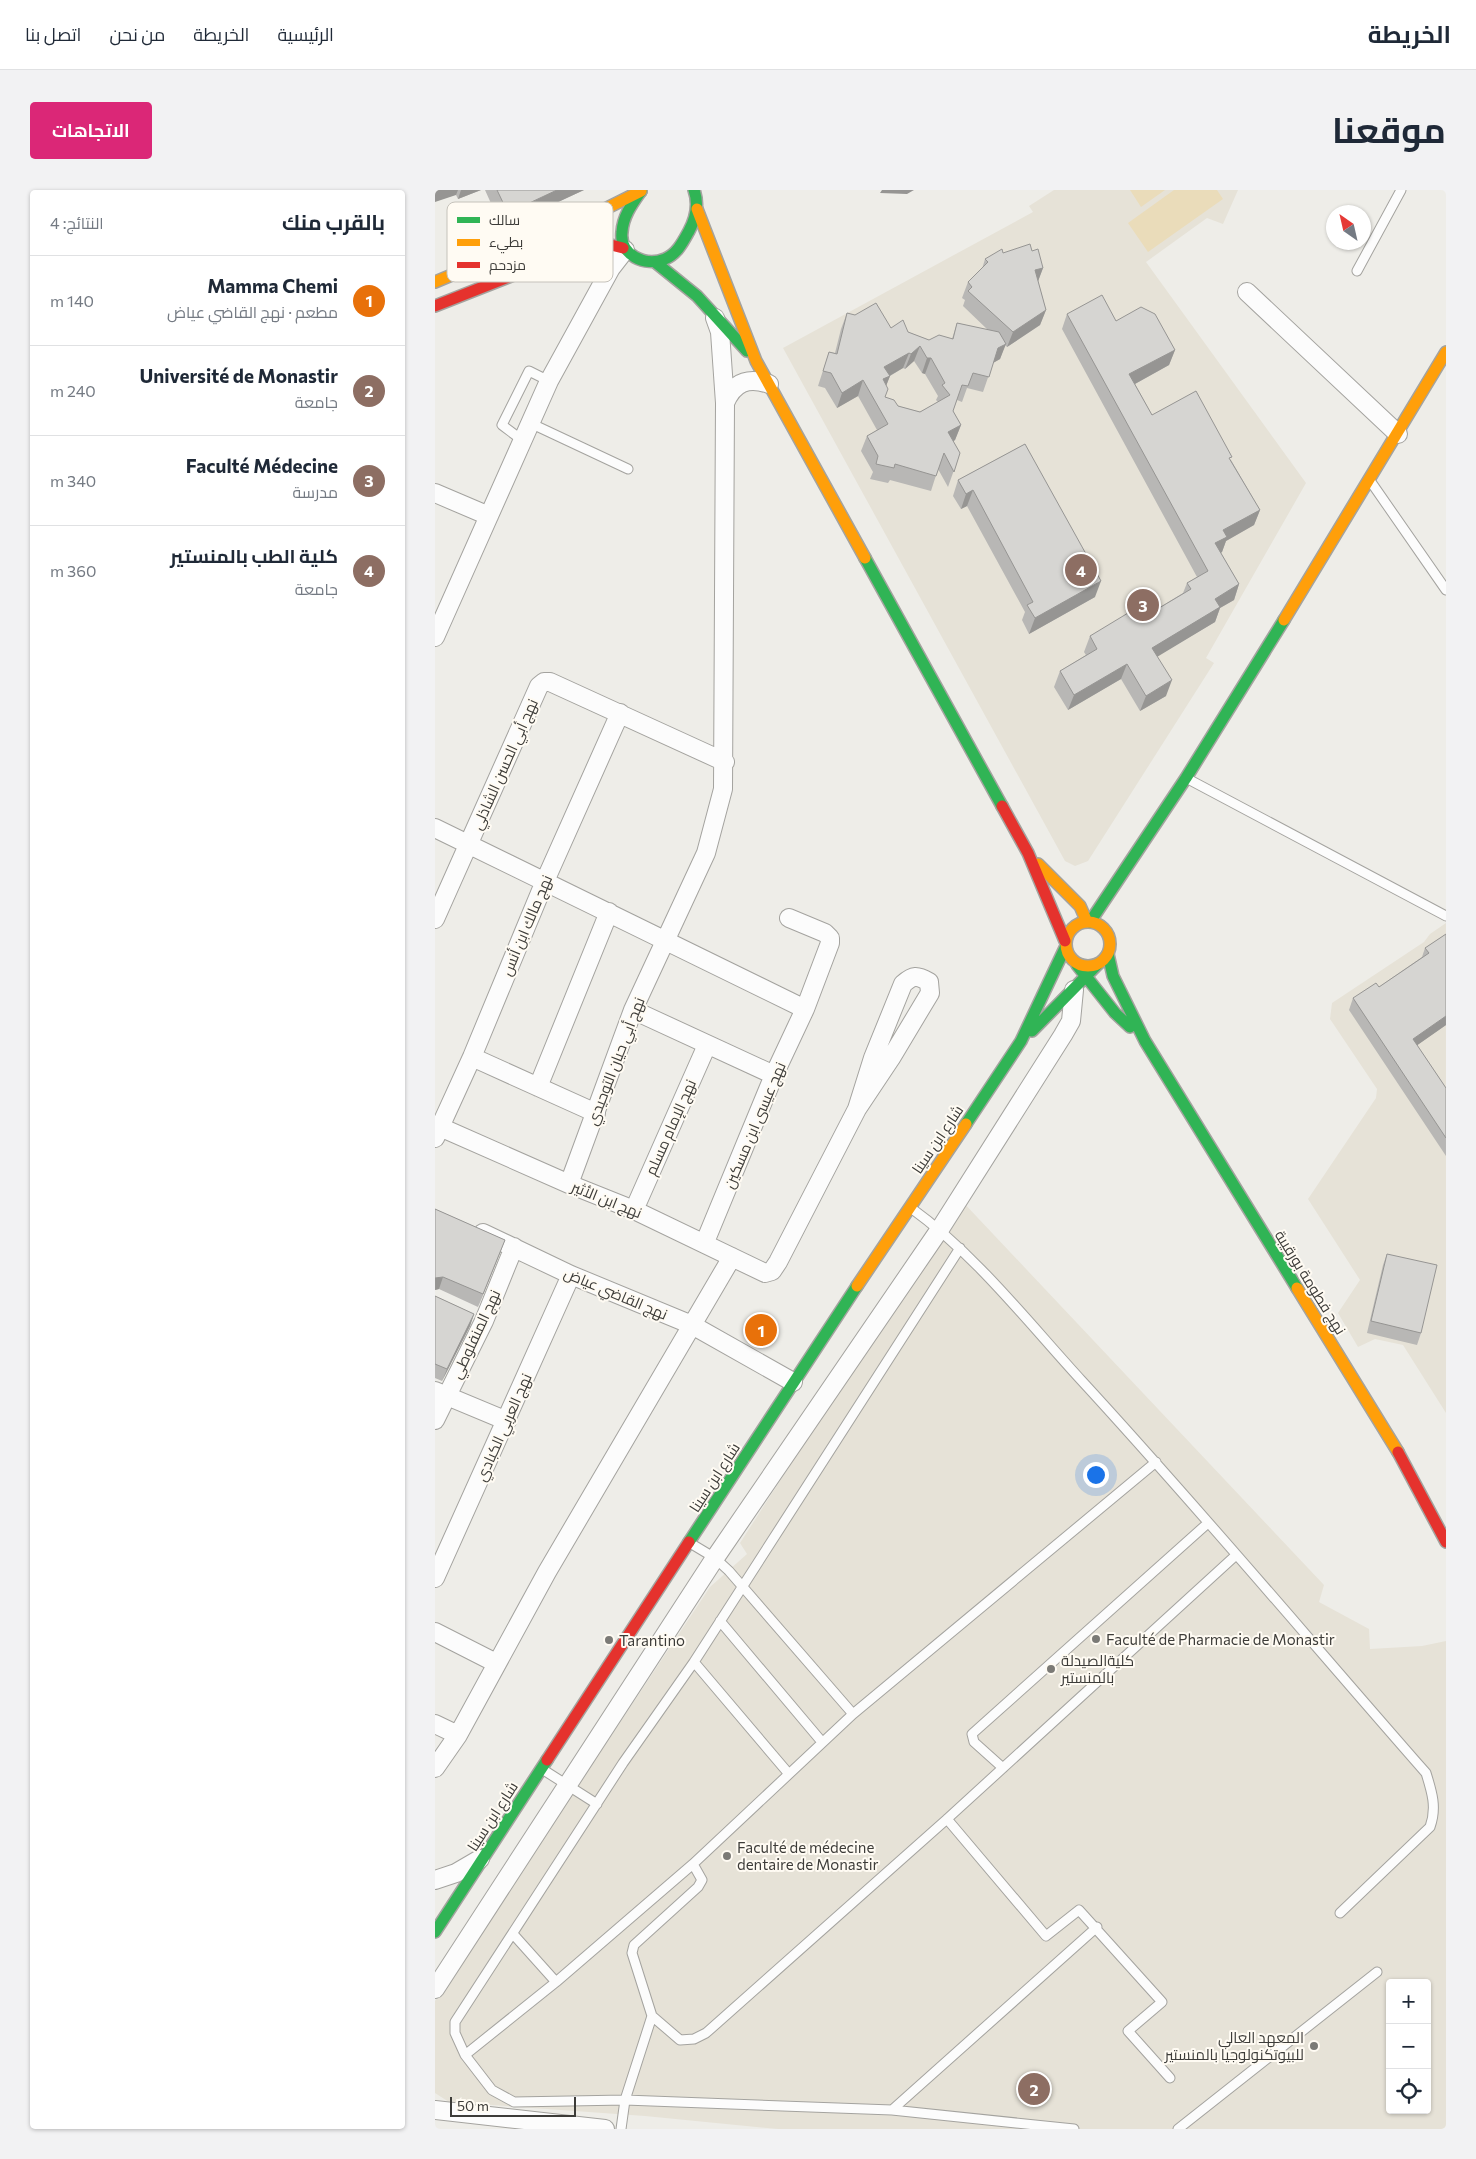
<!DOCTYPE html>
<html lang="ar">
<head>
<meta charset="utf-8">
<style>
	:root { --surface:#fff; --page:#f2f2f3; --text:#1f2937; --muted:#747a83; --line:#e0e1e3; --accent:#db2777 }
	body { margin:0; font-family:Commissioner,Cairo,sans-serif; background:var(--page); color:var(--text); direction:rtl }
	.controls { position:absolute; right:15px; bottom:15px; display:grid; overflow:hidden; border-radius:5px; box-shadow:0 1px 4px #0004 }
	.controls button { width:45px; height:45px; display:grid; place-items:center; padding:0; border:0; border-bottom:1px solid var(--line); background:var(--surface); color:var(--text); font:25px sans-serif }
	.compass { position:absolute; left:891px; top:15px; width:45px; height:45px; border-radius:50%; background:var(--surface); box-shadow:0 1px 4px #0004; rotate:326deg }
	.scale { position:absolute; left:15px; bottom:12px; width:126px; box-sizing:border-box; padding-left:5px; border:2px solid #3d3c39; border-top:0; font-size:14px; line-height:18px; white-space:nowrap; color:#3d3c39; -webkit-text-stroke:4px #fffbf3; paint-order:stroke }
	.you { position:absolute; left:660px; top:1284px; width:18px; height:18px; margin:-12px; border:4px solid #fff; border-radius:50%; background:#1a73e8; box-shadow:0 0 0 8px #1a73e833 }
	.badge { display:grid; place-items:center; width:32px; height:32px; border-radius:50%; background:var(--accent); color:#fff; font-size:16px; font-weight:700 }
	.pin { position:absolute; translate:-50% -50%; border:2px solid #fff; box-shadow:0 1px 5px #0006 }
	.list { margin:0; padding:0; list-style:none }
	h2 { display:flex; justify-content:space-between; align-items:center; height:65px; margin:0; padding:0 20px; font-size:21px }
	h2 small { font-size:16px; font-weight:400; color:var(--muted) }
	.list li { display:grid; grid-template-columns:32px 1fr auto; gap:15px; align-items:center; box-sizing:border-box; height:90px; padding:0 20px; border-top:1px solid var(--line) }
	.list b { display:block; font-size:19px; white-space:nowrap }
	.list p { margin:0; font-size:16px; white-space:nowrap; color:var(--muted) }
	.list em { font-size:16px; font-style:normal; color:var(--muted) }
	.icon { flex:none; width:28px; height:28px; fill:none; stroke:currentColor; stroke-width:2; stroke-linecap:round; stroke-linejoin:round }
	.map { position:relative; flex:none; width:1011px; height:1939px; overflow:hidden; direction:ltr; border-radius:5px }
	header { display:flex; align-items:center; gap:30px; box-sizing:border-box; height:70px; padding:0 25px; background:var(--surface); border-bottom:1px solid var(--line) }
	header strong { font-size:24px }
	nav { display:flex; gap:28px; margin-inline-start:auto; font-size:18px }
	.intro { display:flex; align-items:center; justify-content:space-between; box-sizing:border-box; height:120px; padding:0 30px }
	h1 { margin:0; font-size:35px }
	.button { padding:12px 22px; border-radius:5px; background:var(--accent); color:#fff; font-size:18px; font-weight:700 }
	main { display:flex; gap:30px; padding:0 30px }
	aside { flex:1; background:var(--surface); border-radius:5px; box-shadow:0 1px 4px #0004 }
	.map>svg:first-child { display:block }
	.built { fill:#e6e2d7; fill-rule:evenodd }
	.pitch { fill:#eadcba }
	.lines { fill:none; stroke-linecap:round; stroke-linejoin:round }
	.lane-casing { stroke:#a4a39f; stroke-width:11 }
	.street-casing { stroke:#a4a39f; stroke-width:20 }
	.fast-casing { stroke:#a4a39f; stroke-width:14 }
	.slow-casing { stroke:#a4a39f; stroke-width:14 }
	.jam-casing { stroke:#a4a39f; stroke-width:14 }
	.lane { stroke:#fcfcfc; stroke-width:9 }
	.street { stroke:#fcfcfc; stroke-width:18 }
	.fast { stroke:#30b455; stroke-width:11 }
	.slow { stroke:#ff9f0a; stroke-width:11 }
	.jam { stroke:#e5322d; stroke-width:11 }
	.wall { fill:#b8b7b5; fill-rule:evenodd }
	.shaded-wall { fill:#969593 }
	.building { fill:#d6d5d2; stroke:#969593; fill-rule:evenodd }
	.poi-dot { fill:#7b7a76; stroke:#fffbf3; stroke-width:2 }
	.labels { text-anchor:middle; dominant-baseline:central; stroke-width:4; stroke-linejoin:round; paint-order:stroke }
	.street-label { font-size:15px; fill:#3d3c39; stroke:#fffbf3 }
	.poi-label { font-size:15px; fill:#3d3c39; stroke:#fffbf3; text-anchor:start }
	.key { fill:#fffbf3; stroke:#c5c2bb; stroke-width:1 }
	.key-label { font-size:14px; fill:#3d3c39 }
</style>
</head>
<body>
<header>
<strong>الخريطة</strong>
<nav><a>الرئيسية</a><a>الخريطة</a><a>من نحن</a><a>اتصل بنا</a></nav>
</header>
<div class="intro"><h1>موقعنا</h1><a class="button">الاتجاهات</a></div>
<main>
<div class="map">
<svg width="1011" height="1939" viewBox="0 0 1011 1939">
	<rect width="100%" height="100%" fill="#eeede8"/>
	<path class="built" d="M619,0H803L788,34L772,28L711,72L871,293L771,468L779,473L653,671L640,676L630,671L348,158L598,22L594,16Z
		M1011,733V1223L968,1155L940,1149L923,1157L903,1123L925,1090L873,1009L941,908L942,899L895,829L897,813L989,752L995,744Z
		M526,1010L889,1395L884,1412L934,1439L935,1459L987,1456L1011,1451V1939H343L210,1926L14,1912L0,1903V1811L275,1397L312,1364L305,1353ZM955,1793H992V1920H955Z"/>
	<path class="pitch" d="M695,0H730L706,17Z
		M739,0H782L788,9L713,62L693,33Z"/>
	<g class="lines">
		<defs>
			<path id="lane" d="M922,81L966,0
				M95,233L193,279
				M87,250L67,235L94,181L114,191
				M936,292L1011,400
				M753,589L1011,726
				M476,1018C541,1065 592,1131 646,1190C764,1318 876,1452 991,1583C997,1602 1002,1618 995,1637L905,1723
				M255,1353L280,1368L294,1381L418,1524
				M285,1431L387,1552
				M568,1578L539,1552L537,1544L773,1333
				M107,1579L162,1614
				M354,1584L259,1472L525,1058
				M512,1629L611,1746L644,1720L727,1812L693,1841L735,1888
				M258,1674L267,1690L263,1697L199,1755L197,1763L217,1826L245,1850L259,1849L271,1843L512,1629L800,1366
				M78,1744L121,1792
				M30,1865L20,1843V1832L188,1573L259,1472
				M457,1920L662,1737
				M186,1939L190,1910L217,1826
				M639,1939L457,1920L190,1910L79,1912L57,1900L30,1865L121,1792L258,1674L418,1524L721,1272
				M743,1939L942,1782"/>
			<path id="street" d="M812,102L963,244
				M290,213C299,192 313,187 334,194
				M0,303L54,326
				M0,447L114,191L176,78L190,60
				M0,638L370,819
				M0,729L104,496L109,492H115L290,572
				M198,820L339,885
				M37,867L161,923
				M103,897L174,722
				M5,937L134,994L199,1020L330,1083L337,1081L343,1072L422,919L438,868L468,794C478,785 482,785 494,792L495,803L456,868L422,919
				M0,948L37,867L110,691L185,523
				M134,994L198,820L271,663L288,599L290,213L285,142L280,128
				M199,1020L272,855
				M48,1043L136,1085L257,1135L358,1192
				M270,1052L339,885L370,819L395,753V748L390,743L354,728
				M0,1201L72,1231
				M0,1230L49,1131L79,1057
				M0,1388L136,1085
				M0,1442L61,1473
				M0,1534L23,1545
				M0,1578L23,1545L112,1382L297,1067
				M0,1690L21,1683L45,1669
				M0,1799L280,1368L505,1039L628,845L636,831L639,800
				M0,1920L170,1939"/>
			<path id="fast" d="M206,1C197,14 188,26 187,42C184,65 210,77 230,69C242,64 248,52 254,41C261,28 264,14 259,0
				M220,72L262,106L312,161
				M430,368L567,616
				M655,732L751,588L849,430
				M673,764L678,786L710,851L862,1098
				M642,775L680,823L695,837
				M597,841L663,774
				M531,934L586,851L630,758
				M254,1352L422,1096
				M0,1742L112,1570"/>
			<path id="slow" d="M262,19L321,171L430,368
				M0,92L148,30L206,1
				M849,430L1011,162
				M603,674L645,716L652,732
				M631 754a22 22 0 1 1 44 0a22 22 0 1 1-44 0Z
				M422,1096L531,934
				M862,1098L963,1262"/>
			<path id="jam" d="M0,116L142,60L172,54L188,58
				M567,616L593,663L630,751
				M963,1262L1011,1352
				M112,1570L254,1352"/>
		</defs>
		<use href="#lane" class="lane-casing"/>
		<use href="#street" class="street-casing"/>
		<use href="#fast" class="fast-casing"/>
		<use href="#slow" class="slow-casing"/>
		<use href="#jam" class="jam-casing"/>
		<use href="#lane" class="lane"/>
		<use href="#street" class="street"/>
		<use href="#fast" class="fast"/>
		<use href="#slow" class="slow"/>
		<use href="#jam" class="jam"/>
	</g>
	<path class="wall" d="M0,0H46L23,9L21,5Z
		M50,0H149L67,38Z
		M597,61L608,78L603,91L611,120L605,135L572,157L570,155L565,169L558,173L548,202L532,198L527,212L522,210L518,221L526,235L520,250L518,252L525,263L513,297L503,279L496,301L455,290L453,293L435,289L438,282L426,261L432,246L442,240L423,206L402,218L390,198L383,196L394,162L400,163L406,139L412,123L456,138L473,142L494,150L517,149L522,133L553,140L528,116L530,110L527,108L533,92L547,79L550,69L568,63ZM479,171L487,183L490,184L503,206L501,210L503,212L485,222L463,216L450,207L451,196L455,186L468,178L470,179Z
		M632,124L681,131L740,160L734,175L700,194L717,225L796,270L825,320L819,335L791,351L787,362L786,363L804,394L799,410L785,418L780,432L722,466L731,506L705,521L686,489L633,520L619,497L625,481L651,465L649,462L655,446L704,430L748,403L752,393L762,387L627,139Z
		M590,254L660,407L594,444L587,430L590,422L532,316L526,319L518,306L523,290Z
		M1011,744V835L982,855L1011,898V966L914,820L918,808L944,797L987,767L990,758Z
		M0,1019L70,1050L43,1117L4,1099L0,1100Z
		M952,1064L986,1143L982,1155L932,1143L948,1075Z
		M0,1106L39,1124L35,1136L7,1191L0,1188Z"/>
	<path class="shaded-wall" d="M0,0H23L21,5L0,12Z
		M26,0H46L23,9Z
		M122,0H149L67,38L73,23Z
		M447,0H479L472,4L445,3Z
		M608,78L602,94L600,80Z
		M611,120L605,135L572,157L578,142Z
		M571,154L565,169L558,173L563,158Z
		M485,156L479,171L470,179L476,164Z
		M740,160L734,175L689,200L694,184Z
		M474,163L468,178L444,192L449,177Z
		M492,168H496L490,184L487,183Z
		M455,186L449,201L448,189Z
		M428,190L423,206L402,218L407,203Z
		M526,235L520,250L507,258L513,242Z
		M538,300L532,316L526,319L531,304Z
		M825,320L819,335L791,351L787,362L775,369L780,353L788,340Z
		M666,391L660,407L594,444L600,428Z
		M804,394L799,410L785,418L780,432L712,473L717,458L780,409Z
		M692,474L686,489L633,520L639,505Z
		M737,490L731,506L705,521L711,506Z
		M1011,826V835L974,861L978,849Z
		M70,1050L65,1063L43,1117L48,1104Z
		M8,1087L4,1099L0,1100V1088Z
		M39,1124L35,1136L7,1191L12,1179Z"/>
	<path class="building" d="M62,0H122L73,23Z
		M595,54L597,61L603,59L608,78L600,80L611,120L578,142L533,101L537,97L533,92L553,72L550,69L567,59L568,63Z
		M667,105L681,131L706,117L720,124L740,160L694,184L717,225L761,201L797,267L794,268L825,320L788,340L792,347L780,353L804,394L780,409L785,417L717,458L737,490L711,506L692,474L639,505L625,481L662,459L655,446L698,420L704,430L756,399L752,393L773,381L632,124Z
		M441,113L456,138L468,130L473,142L494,150L504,145L518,149L522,133L564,142L571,154L563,158L554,187L538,183L533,196L527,195L518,221L526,235L513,242L525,263L519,282L509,263L501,286L460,274L459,278L441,274L443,266L432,246L453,234L428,190L407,203L396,183L388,181L394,162L402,164L412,123L420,125ZM485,156L492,168H496L510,193L507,195L515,205L485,222L463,216L459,210L450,207L453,199L448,189L455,186L449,177L474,163L476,164Z
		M590,254L666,391L600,428L592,415L598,412L538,300L531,304L523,290Z
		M1011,744V826L978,849L1011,898V948L918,808L941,793L944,797L994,763L990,758Z
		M0,1019L70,1050L48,1104L8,1087L0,1088Z
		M952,1064L1002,1075L986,1143L936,1131Z
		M0,1106L39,1124L12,1179L0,1174Z"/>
	<g class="poi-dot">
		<circle cx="661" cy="1449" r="5"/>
		<circle cx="174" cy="1450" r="5"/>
		<circle cx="616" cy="1479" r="5"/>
		<circle cx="292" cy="1666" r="5"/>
		<circle cx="879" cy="1856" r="5"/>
	</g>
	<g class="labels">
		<g class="street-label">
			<text transform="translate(69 574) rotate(-66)">نهج أبي الحسن الشاذلي</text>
			<text transform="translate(91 735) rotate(-67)">نهج مالك ابن أنس</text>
			<text transform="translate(180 871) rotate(-69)">نهج أبي حيان التوحيدي</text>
			<text transform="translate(319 935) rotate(-67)">نهج عيسى ابن مسكين</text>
			<text transform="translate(235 937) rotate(-66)">نهج الإمام مسلم</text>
			<text transform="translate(502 949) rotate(-56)">شارع ابن سينا</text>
			<text transform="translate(172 1009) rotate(22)">نهج ابن الأثير</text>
			<text transform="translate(876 1092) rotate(58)">نهج فطومة بورقيبة</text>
			<text transform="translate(181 1103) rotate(23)">نهج القاضي عياض</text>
			<text transform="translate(40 1144) rotate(-65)">نهج المنفلوطي</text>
			<text transform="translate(68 1237) rotate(-66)">نهج العربي الكبادي</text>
			<text transform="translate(279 1287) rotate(-57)">شارع ابن سينا</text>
			<text transform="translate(57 1626) rotate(-57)">شارع ابن سينا</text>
		</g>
		<g class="poi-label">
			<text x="671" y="1449">Faculté de Pharmacie de Monastir</text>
			<text x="184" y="1450">Tarantino</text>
			<text x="626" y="1470">كليةالصيدلة<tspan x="626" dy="17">بالمنستير</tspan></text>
			<text x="302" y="1657">Faculté de médecine<tspan x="302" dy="17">dentaire de Monastir</tspan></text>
			<text x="869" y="1847" text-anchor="end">المعهد العالي<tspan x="869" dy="17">للبيوتكنولوجيا بالمنستير</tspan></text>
		</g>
	</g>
	<rect x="12" y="12" width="166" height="80" rx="8" class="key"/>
	<rect x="22" y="27" width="23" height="6" fill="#30b455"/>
	<rect x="22" y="49" width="23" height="7" fill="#ff9f0a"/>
	<rect x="22" y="72" width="23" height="6" fill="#e5322d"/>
	<g class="key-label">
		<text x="54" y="35">سالك</text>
		<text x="54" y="57">بطيء</text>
		<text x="54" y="80">مزدحم</text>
	</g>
</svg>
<div class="controls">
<button>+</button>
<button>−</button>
<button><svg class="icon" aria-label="locate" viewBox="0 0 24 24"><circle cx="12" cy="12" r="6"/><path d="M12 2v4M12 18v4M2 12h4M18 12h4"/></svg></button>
</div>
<svg class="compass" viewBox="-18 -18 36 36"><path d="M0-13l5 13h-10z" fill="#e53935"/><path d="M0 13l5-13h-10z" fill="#747a83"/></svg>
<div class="scale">50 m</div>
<div class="you"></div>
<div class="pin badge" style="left:326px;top:1140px;background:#e8710a">1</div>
<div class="pin badge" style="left:599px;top:1899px;background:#8d6e63">2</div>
<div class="pin badge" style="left:708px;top:415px;background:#8d6e63">3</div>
<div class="pin badge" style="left:646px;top:380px;background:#8d6e63">4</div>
</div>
<aside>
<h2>بالقرب منك<small>النتائج: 4</small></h2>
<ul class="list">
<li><span class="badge" style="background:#e8710a">1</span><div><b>Mamma Chemi</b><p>مطعم · نهج القاضي عياض</p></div><em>140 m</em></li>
<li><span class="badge" style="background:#8d6e63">2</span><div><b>Université de Monastir</b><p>جامعة</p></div><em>240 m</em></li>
<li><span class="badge" style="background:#8d6e63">3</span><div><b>Faculté Médecine</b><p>مدرسة</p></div><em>340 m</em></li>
<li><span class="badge" style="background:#8d6e63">4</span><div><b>كلية الطب بالمنستير</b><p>جامعة</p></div><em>360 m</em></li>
</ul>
</aside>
</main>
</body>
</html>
